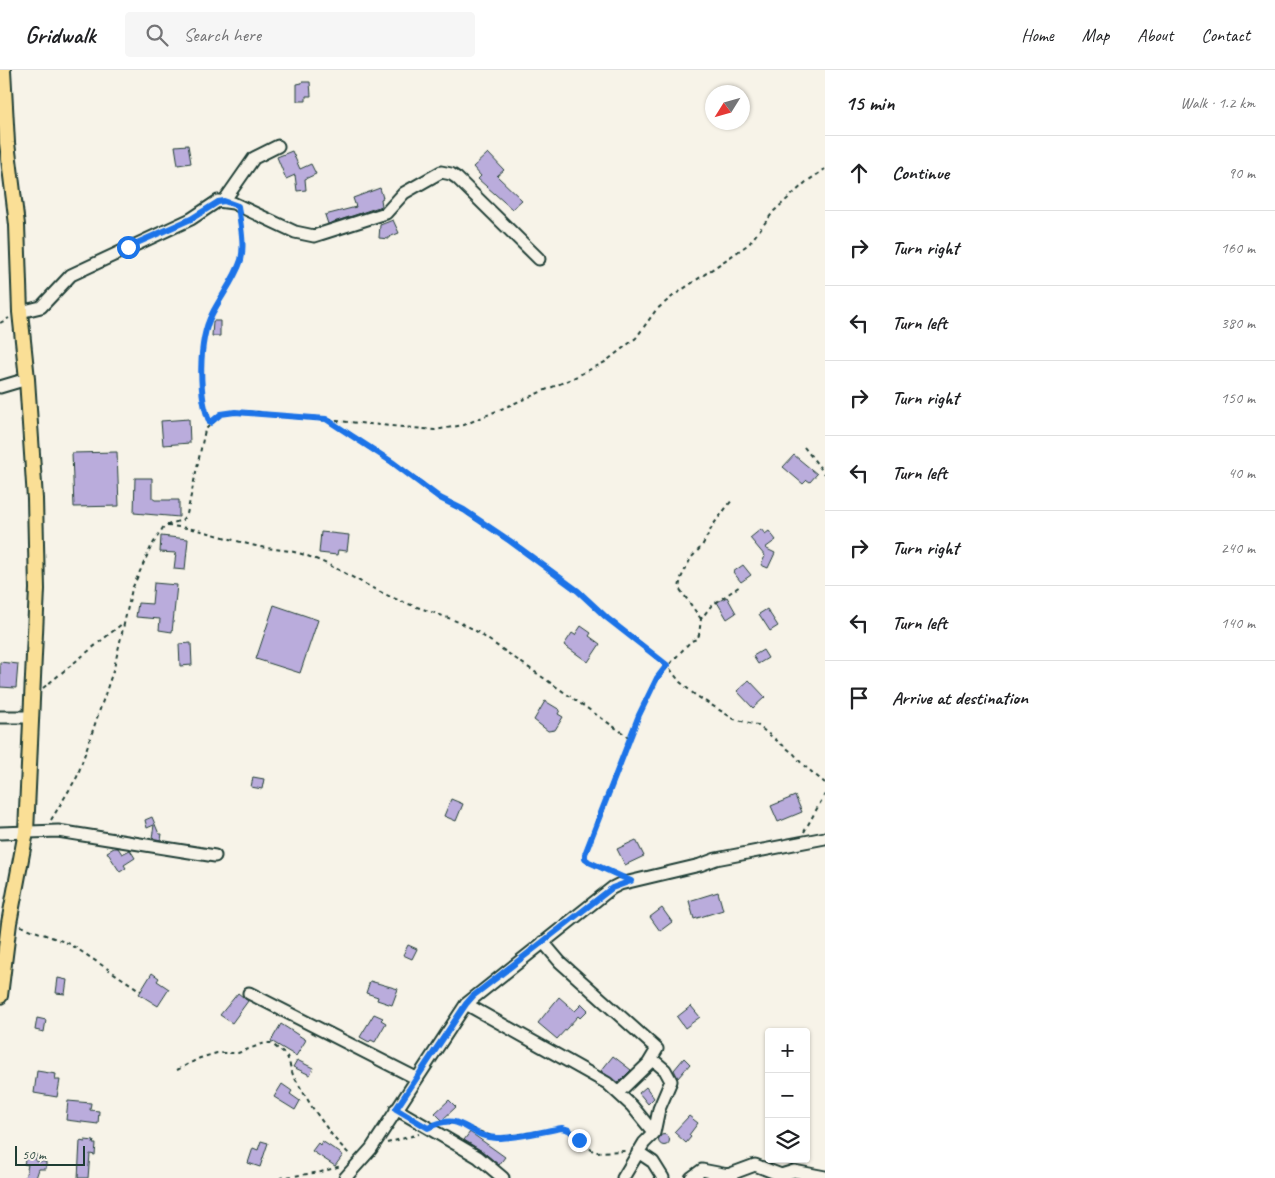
<!DOCTYPE html>
<html lang="en">
<head>
<meta charset="utf-8">
<style>
	:root { --surface:#fff; --page:#f6f6f6; --text:#202124; --muted:#757577; --line:#e0e0e0 }
	body { margin:0; font-family:Caveat,sans-serif; background:var(--page); color:var(--text) }
	.controls { position:absolute; right:15px; bottom:15px; display:grid; overflow:hidden; border-radius:5px; box-shadow:0 1px 4px #0004 }
	.controls button { width:45px; height:45px; display:grid; place-items:center; padding:0; border:0; border-bottom:1px solid var(--line); background:var(--surface); color:var(--text); font:25px sans-serif }
	.compass { position:absolute; left:705px; top:15px; width:45px; height:45px; border-radius:50%; background:var(--surface); box-shadow:0 1px 4px #0004; rotate:233deg }
	.scale { position:absolute; left:15px; bottom:12px; width:70px; box-sizing:border-box; padding-left:5px; border:2px solid #1f3d34; border-top:0; font-size:14px; line-height:18px; white-space:nowrap; color:#1f3d34; -webkit-text-stroke:4px #f7f3e8; paint-order:stroke }
	.stop { position:absolute; width:15px; height:15px; margin:-11px; border:4px solid #1a73e8; border-radius:50%; background:#fff }
	.stop.end { background:#1a73e8; border-color:#fff; box-shadow:0 1px 5px #0008 }
	.list { margin:0; padding:0; list-style:none }
	h2 { display:flex; justify-content:space-between; align-items:center; height:65px; margin:0; padding:0 20px; font-size:21px }
	h2 small { font-size:16px; font-weight:400; color:var(--muted) }
	.list li { display:grid; grid-template-columns:32px 1fr auto; gap:15px; align-items:center; box-sizing:border-box; height:75px; padding:0 20px; border-top:1px solid var(--line) }
	.list b { display:block; font-size:19px; white-space:nowrap }
	.list em { font-size:16px; font-style:normal; color:var(--muted) }
	.icon { flex:none; width:28px; height:28px; fill:none; stroke:currentColor; stroke-width:2; stroke-linecap:round; stroke-linejoin:round }
	.map { position:relative; flex:none; width:825px; height:1108px; overflow:hidden }
	header { display:flex; align-items:center; gap:30px; box-sizing:border-box; height:70px; padding:0 25px; background:var(--surface); border-bottom:1px solid var(--line) }
	header strong { font-size:24px }
	nav { display:flex; gap:28px; margin-inline-start:auto; font-size:18px }
	.search { width:350px; height:45px; background:var(--page); display:flex; align-items:center; gap:12px; box-sizing:border-box; padding:0 18px; border-radius:5px; color:var(--muted); font-size:19px }
	main { display:flex }
	aside { flex:1; background:var(--surface) }
	.map>svg:first-child { display:block }
	.building { fill:#baacdc; stroke:#1f3d34 }
	.lines { fill:none; stroke-linecap:round; stroke-linejoin:round }
	.minor-casing { stroke:#1f3d34; stroke-width:15 }
	.major-casing { stroke:#1f3d34; stroke-width:18 }
	.path { stroke:#1f3d34; stroke-width:2; stroke-dasharray:4 4; stroke-linecap:butt }
	.minor { stroke:#f7f3e8; stroke-width:11 }
	.major { stroke:#fadf96; stroke-width:14 }
	.route { stroke:#1a73e8; stroke-width:6 }
</style>
</head>
<body>
<header>
<strong>Gridwalk</strong>
<div class="search"><svg class="icon" aria-label="search" viewBox="0 0 24 24"><circle cx="10" cy="10" r="6"/><path d="M15 15l6 6"/></svg>Search here</div>
<nav><a>Home</a><a>Map</a><a>About</a><a>Contact</a></nav>
</header>
<main>
<div class="map">
<svg width="825" height="1108" viewBox="0 0 825 1108">
	<rect width="100%" height="100%" fill="#f7f3e8"/>
	<filter id="ink" filterUnits="userSpaceOnUse"><feTurbulence type="fractalNoise" baseFrequency=".02" numOctaves="2"/><feDisplacementMap in="SourceGraphic" scale="10" xChannelSelector="R" yChannelSelector="G"/><feConvolveMatrix kernelMatrix="1 2 1 2 8 2 1 2 1" color-interpolation-filters="sRGB"/></filter>
	<g filter="url(#ink)">
		<path class="building" d="M302,12H310L311,26H306V31H297V14L302,13Z
			M188,75L191,93L178,95L175,76Z
			M292,81L300,99L311,94L316,104L305,109L306,120L297,121L295,105L286,109L277,87Z
			M488,83L504,100L497,106L522,130L512,139L478,109L481,106L473,97Z
			M380,118L383,128L381,129L382,136L328,154L325,145L356,137L353,128Z
			M393,150L399,163L389,167V169L379,168L380,155Z
			M213,251H220V266H212Z
			M189,349L190,373L163,375L161,351Z
			M117,382L119,436L74,437L72,383Z
			M794,385L817,404L810,412L807,410L803,414L783,397Z
			M135,408H152V428L155,430H179V447L134,443Z
			M761,459L765,464L769,461L776,470L765,478L775,483L768,498L761,495L765,486L750,468Z
			M321,462L349,465L347,481L338,480L337,485L319,483Z
			M161,466L188,469L185,500L174,499L176,483L160,482Z
			M743,495L751,505L741,512L733,502Z
			M154,513L177,515L172,562L159,560L160,549L136,547L138,533L152,534Z
			M727,527L736,543L727,549L717,532Z
			M274,535L318,550L300,603L256,589Z
			M767,539L778,556L770,561L759,544Z
			M581,556L591,563L589,566L600,574L588,592L564,575L572,563L575,565Z
			M191,573L192,595L180,596L179,574Z
			M763,580L768,588L758,594L753,586Z
			M0,592L18,594L16,618L0,617Z
			M749,610L765,627L753,638L737,621Z
			M545,631L560,640L558,644L563,647L555,660L548,661L534,650Z
			M253,707L264,709L262,719L251,717Z
			M795,726L802,742L778,752L771,736Z
			M451,729L463,734L456,751L444,746Z
			M152,747L159,764H162L161,770L152,768L154,755L147,758L145,750Z
			M636,770L644,786L625,795L617,779Z
			M114,778H118L122,784L130,780L135,788L124,795L126,798L120,802L107,782Z
			M718,822L723,840L694,849L689,831Z
			M662,838L672,852L660,861L650,847Z
			M408,875L417,879L412,889L403,885Z
			M152,903L159,908L157,911L169,919L158,936L139,924Z
			M58,908L67,910L65,924L56,923Z
			M370,911L398,919L392,935L377,930L378,927L366,923Z
			M238,923L248,931L232,953L220,945Z
			M559,927L575,941L582,934L588,940L580,948L578,946L557,969L538,953Z
			M691,936L700,947L685,958L677,947Z
			M374,944L383,948L381,950L386,953L375,972L371,970L369,972L360,967Z
			M37,948L46,950L44,962L35,960Z
			M281,954L306,970L296,986L271,971Z
			M613,986L631,1000L618,1013L601,1001Z
			M684,988L690,994L678,1008L674,1000Z
			M297,990L313,998L310,1005L293,997Z
			M37,1001L56,1004L55,1010H60L57,1027L34,1023Z
			M282,1014L292,1021L290,1024L300,1031L295,1040L274,1027Z
			M646,1017L654,1028L648,1034L639,1023Z
			M449,1030L456,1037L442,1050L435,1043Z
			M68,1031L91,1033L90,1040L99,1041L98,1054L66,1050Z
			M689,1046L698,1053L689,1065L691,1067L686,1073L674,1062Z
			M470,1062L505,1087L499,1095L482,1081L464,1070Z
			M658.5 1070a5.5 5.5 0 1 1 11 0a5.5 5.5 0 1 1-11 0Z
			M85,1070L94,1071L93,1074H96L95,1085L90,1084L88,1108H78L80,1071L85,1072Z
			M261,1071L268,1073L260,1097L248,1093L253,1078L258,1080Z
			M322,1071L343,1085L335,1096L312,1081L318,1073L320,1075Z
			M27,1083L37,1085L35,1091L46,1092V1099H39L36,1108H25L28,1095L24,1094Z"/>
		<g class="lines">
			<defs>
				<path id="minor" d="M224,131L254,88L278,76
					M20,242L41,237L71,205L191,149L218,131L233,133L295,162L314,166L386,143L404,123L441,102L451,104L457,108L539,189
					M0,317L27,309
					M0,647H30
					M0,763L58,761L215,786
					M543,872L560,892L657,979L648,994L618,1023
					M249,923L416,1008
					M466,934L607,1013L632,1036L654,1063
					M396,1039L478,1087L503,1108
					M638,1082L653,1092L663,1108
					M345,1108L371,1079L466,934L612,818L620,814L700,795L716,789L825,768
					M623,1108L644,1073L654,1063L659,1039L671,1011L665,1000L652,989
					M691,1108L702,1100L728,1105L755,1095L781,1105L794,1101L825,1107"/>
				<path id="major" d="M0,926L9,853L26,762L37,519L35,429L27,309L20,242L17,155L7,73L3,0"/>
			</defs>
			<use href="#minor" class="minor-casing"/>
			<use href="#major" class="major-casing"/>
			<path class="path" d="M0,253L9,248
				M328,350L392,392L440,428L464,441L510,471L578,521L607,548L667,595L680,612L695,625L734,649L757,655L794,684L802,694L825,713
				M210,353C198,325 198,272 212,244C221,226 234,210 241,190C244,178 241,160 239,148
				M804,377L825,404
				M167,456C198,457 226,469 256,476C268,479 281,479 294,482C328,490 359,513 391,527C418,539 447,545 473,559L630,668
				M701,549L679,518L681,508L691,488L702,476L713,455L732,430
				M43,618L123,553
				M51,750L77,707L114,598L132,519L151,477L164,456L182,450L187,444L205,360L221,344L256,342L272,345L435,360L464,355L571,309L605,292L636,268L656,240L673,226L749,174L774,141L806,112L825,99
				M804,762L825,724
				M615,804L589,792L585,789V784L639,645L657,608L691,571L697,569L699,565L701,549L711,536L740,516
				M21,856L70,874L141,921
				M177,1000L200,988L217,983H238L265,973H271L287,986L293,1005L312,1037L334,1068L351,1086
				M441,1052L458,1053L496,1068L566,1058L594,1082L627,1081
				M387,1073L419,1064
				M280,1108L321,1102L341,1096"/>
			<use href="#minor" class="minor"/>
			<use href="#major" class="major"/>
		</g>
	</g>
	<g class="lines" filter="url(#ink)">
		<path class="route" d="M128,177L191,149L218,132L224,131L238,136C240,152 245,174 241,190C235,209 221,226 212,244C198,271 198,326 210,353L221,344L235,342L326,349L392,392L440,428L464,440L510,471L578,521L607,548L667,595L657,608L639,645L585,784V789L589,792L631,811L612,818L473,926L466,934L396,1039L428,1058C462,1039 468,1068 497,1068C519,1068 540,1062 562,1058L569,1060L579,1070"/>
	</g>
</svg>
<div class="controls">
<button>+</button>
<button>−</button>
<button><svg class="icon" aria-label="layers" viewBox="0 0 24 24"><path d="M12 4l9 5-9 5-9-5zM3 14l9 5 9-5"/></svg></button>
</div>
<svg class="compass" viewBox="-18 -18 36 36"><path d="M0-13l5 13h-10z" fill="#e53935"/><path d="M0 13l5-13h-10z" fill="#757577"/></svg>
<div class="scale">50 m</div>
<div class="stop" style="left:128px;top:177px"></div>
<div class="stop end" style="left:579px;top:1070px"></div>
</div>
<aside>
<h2>15 min<small>Walk · 1.2 km</small></h2>
<ul class="list">
<li><svg class="icon" aria-label="ahead" viewBox="0 0 24 24"><path d="M12 20V5M6 11l6-6 6 6"/></svg><div><b>Continue</b></div><em>90 m</em></li>
<li><svg class="icon" aria-label="right" viewBox="0 0 24 24"><path d="M7 20v-9h11M14 6l5 5-5 5"/></svg><div><b>Turn right</b></div><em>160 m</em></li>
<li><svg class="icon" aria-label="left" viewBox="0 0 24 24"><path d="M17 20v-9H6M10 6l-5 5 5 5"/></svg><div><b>Turn left</b></div><em>380 m</em></li>
<li><svg class="icon" aria-label="right" viewBox="0 0 24 24"><path d="M7 20v-9h11M14 6l5 5-5 5"/></svg><div><b>Turn right</b></div><em>150 m</em></li>
<li><svg class="icon" aria-label="left" viewBox="0 0 24 24"><path d="M17 20v-9H6M10 6l-5 5 5 5"/></svg><div><b>Turn left</b></div><em>40 m</em></li>
<li><svg class="icon" aria-label="right" viewBox="0 0 24 24"><path d="M7 20v-9h11M14 6l5 5-5 5"/></svg><div><b>Turn right</b></div><em>240 m</em></li>
<li><svg class="icon" aria-label="left" viewBox="0 0 24 24"><path d="M17 20v-9H6M10 6l-5 5 5 5"/></svg><div><b>Turn left</b></div><em>140 m</em></li>
<li><svg class="icon" aria-label="arrive" viewBox="0 0 24 24"><path d="M6 21V4h12l-3 4 3 4H6"/></svg><div><b>Arrive at destination</b></div></li>
</ul>
</aside>
</main>
</body>
</html>
